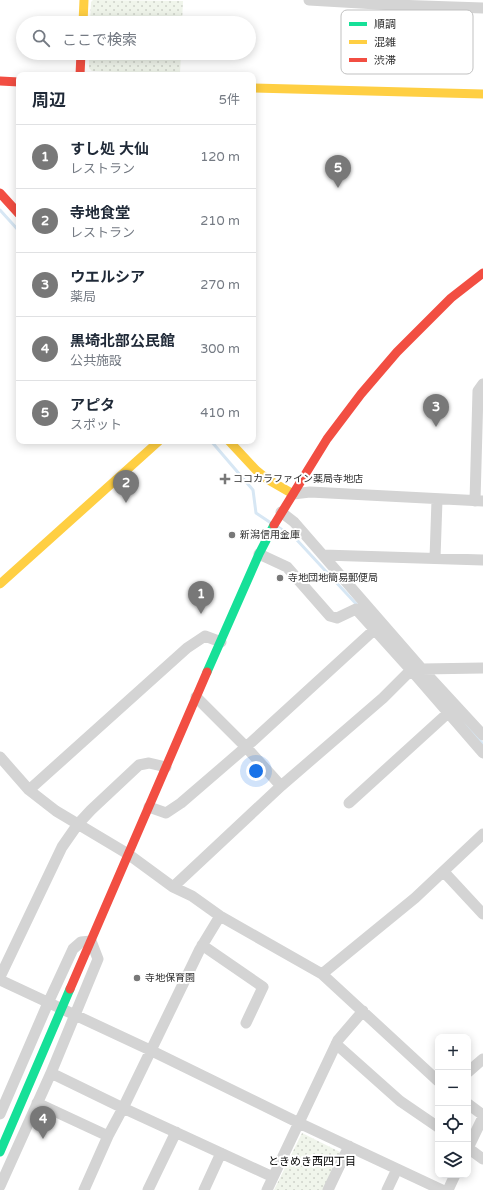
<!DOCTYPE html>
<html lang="ja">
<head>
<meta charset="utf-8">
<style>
	:root { --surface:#fff; --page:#f2f2f3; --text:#1f2937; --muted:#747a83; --line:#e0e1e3; --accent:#787878 }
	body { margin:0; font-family:"Varela Round","Noto Sans JP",sans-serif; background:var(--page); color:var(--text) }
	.controls { position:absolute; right:12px; bottom:12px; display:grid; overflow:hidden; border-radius:8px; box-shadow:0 2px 10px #0003 }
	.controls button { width:36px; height:36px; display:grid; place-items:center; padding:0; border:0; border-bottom:1px solid var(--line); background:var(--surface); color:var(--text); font:20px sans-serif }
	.you { position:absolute; left:256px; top:771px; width:14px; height:14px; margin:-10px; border:3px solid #fff; border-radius:50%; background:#1a73e8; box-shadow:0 0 0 6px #1a73e833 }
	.badge { display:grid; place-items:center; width:26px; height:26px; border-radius:50%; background:var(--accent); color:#fff; font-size:13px; font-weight:700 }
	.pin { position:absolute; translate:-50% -33px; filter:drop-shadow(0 1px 2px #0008) }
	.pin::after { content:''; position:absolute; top:21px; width:14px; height:12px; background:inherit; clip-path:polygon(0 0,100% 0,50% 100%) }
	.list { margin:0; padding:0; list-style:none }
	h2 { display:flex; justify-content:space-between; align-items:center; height:52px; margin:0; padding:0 16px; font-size:17px }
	h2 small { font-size:13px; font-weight:400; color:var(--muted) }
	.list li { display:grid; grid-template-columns:26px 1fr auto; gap:12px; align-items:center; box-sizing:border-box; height:64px; padding:0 16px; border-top:1px solid var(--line) }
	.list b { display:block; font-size:15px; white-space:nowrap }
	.list p { margin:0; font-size:13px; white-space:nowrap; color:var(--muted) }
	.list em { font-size:13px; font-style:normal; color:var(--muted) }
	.icon { flex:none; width:22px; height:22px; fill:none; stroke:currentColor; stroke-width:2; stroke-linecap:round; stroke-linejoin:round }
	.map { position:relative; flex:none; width:483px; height:1190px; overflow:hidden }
	.search { position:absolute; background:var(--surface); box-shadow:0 2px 10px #0003; left:16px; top:16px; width:240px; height:44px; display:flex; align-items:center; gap:10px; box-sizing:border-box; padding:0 14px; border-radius:22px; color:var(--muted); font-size:15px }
	.panel { position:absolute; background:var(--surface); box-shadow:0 2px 10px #0003; left:16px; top:72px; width:240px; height:372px; border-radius:8px }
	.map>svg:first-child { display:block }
	.park { fill:url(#park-dots) }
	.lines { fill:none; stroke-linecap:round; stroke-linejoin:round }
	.stream { stroke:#d7e7f4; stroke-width:3 }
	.street { stroke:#d4d4d4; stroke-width:11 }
	.fast { stroke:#16e098; stroke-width:9 }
	.slow { stroke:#ffcf43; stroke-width:9 }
	.jam { stroke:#f24e42; stroke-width:9 }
	.poi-dot { fill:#787878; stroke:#fff; stroke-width:1.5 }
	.labels { text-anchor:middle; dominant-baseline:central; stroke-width:4; stroke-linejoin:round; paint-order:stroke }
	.poi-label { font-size:10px; fill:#2f2f2f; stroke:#fff; text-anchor:start }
	.neighbourhood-label { font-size:11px; fill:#000; stroke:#fff }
	.key { fill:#fff; stroke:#c1c1c1; stroke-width:1 }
	.key-label { font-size:11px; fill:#2f2f2f }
</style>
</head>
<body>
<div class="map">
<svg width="483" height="1190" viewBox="0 0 483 1190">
	<defs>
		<pattern id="park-dots" width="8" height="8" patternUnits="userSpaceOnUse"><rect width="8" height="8" fill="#f0f5eb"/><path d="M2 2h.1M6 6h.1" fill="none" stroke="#ced2ca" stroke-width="1.8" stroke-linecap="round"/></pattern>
	</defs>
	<rect width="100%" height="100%" fill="#fff"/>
	<path class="park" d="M93,0L183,1L182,23H90L91,2Z
		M89,53H181L180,74L92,71L89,68Z
		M302,1133L342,1153L324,1190H274Z"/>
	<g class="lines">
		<path class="stream" d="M0,210L19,231
			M211,441L253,490L256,513L271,523
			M278,527L296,539L359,607
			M461,719L483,744"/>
		<path class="street" d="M309,0L394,5L483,8
			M293,494L310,492L483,501
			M475,501L478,391L483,384
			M281,512L294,522L422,669L483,735
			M259,554L287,567L330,616L337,618L356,609L411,670
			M323,555L483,560
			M435,558L437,500
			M422,669L483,668
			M196,697L246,747L281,786
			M0,757L29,790L56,811L128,854L173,887L192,896L220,916L322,974L438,1081
			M29,790L187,648L205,636L221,642
			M349,803L448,713
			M149,807L166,813L181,803L246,747L374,630
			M444,872L483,914
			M173,887L281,786L383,698L411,670L483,753
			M202,945L263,987L246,1023
			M322,974L415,898L483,834
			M0,977L62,847L78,824L91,810L139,765L149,763L166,767
			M0,980L150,1050L299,1123L442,1190
			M336,1044L400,1101L438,1127
			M468,1072L483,1059
			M51,1073L123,1108L273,1177
			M37,1103L108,1136
			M468,1104L483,1115
			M0,1114L48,1003L73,949L81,942L91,941L98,959L51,1073L0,1186
			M468,1148L483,1117
			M468,1148L483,1159
			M84,1190L108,1136L123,1108L200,949L220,916
			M148,1190L176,1132
			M204,1190L221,1153
			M267,1190L338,1040L363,1011
			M328,1190L349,1146
			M387,1190L397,1169
			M448,1190L455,1175"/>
		<path class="fast" d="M207,672L259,554L274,525
			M0,1152L70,989"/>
		<path class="slow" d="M83,23L84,0
			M253,88L483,94
			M229,441L256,470L267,479L293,494
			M0,584L159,441"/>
		<path class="jam" d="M80,75L81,53
			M0,81L19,82
			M0,193L19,214
			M274,525L327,439L361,394L397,352L451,298L483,273
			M70,989L207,672"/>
	</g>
	<g class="poi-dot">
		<path d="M223 473h4v4h4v4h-4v4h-4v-4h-4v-4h4z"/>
		<circle cx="232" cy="535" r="4"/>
		<circle cx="280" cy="578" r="4"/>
		<circle cx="137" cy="978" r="4"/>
	</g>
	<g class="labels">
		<g class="poi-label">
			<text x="233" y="479">ココカラファイン薬局寺地店</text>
			<text x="240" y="535">新潟信用金庫</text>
			<text x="288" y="578">寺地団地簡易郵便局</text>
			<text x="145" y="978">寺地保育園</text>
		</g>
		<g class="neighbourhood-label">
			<text x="312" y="1161">ときめき西四丁目</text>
		</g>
	</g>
	<rect x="341" y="10" width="132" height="64" rx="6" class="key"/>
	<rect x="349" y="22" width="18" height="4" fill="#16e098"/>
	<rect x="349" y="40" width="18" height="4" fill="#ffcf43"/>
	<rect x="349" y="58" width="18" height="4" fill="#f24e42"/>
	<g class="key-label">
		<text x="374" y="28">順調</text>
		<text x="374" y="46">混雑</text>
		<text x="374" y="64">渋滞</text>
	</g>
</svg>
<div class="controls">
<button>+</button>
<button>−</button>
<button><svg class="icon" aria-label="locate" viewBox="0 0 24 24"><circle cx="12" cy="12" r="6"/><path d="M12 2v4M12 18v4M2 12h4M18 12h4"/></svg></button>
<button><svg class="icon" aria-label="layers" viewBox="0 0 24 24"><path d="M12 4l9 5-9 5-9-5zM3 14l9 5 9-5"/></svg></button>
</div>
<div class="you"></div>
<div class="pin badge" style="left:201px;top:614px">1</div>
<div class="pin badge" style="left:126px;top:503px">2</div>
<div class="pin badge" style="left:436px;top:427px">3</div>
<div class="pin badge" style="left:43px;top:1139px">4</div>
<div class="pin badge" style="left:338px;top:188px">5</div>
<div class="search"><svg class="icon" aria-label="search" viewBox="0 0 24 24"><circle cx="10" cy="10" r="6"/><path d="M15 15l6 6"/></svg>ここで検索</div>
<section class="panel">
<h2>周辺<small>5件</small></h2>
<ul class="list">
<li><span class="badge">1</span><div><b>すし処 大仙</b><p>レストラン</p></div><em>120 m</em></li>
<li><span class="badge">2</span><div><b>寺地食堂</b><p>レストラン</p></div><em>210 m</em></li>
<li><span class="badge">3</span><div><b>ウエルシア</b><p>薬局</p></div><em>270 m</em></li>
<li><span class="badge">4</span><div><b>黒埼北部公民館</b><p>公共施設</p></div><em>300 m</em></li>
<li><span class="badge">5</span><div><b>アピタ</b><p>スポット</p></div><em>410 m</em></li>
</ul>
</section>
</div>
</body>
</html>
